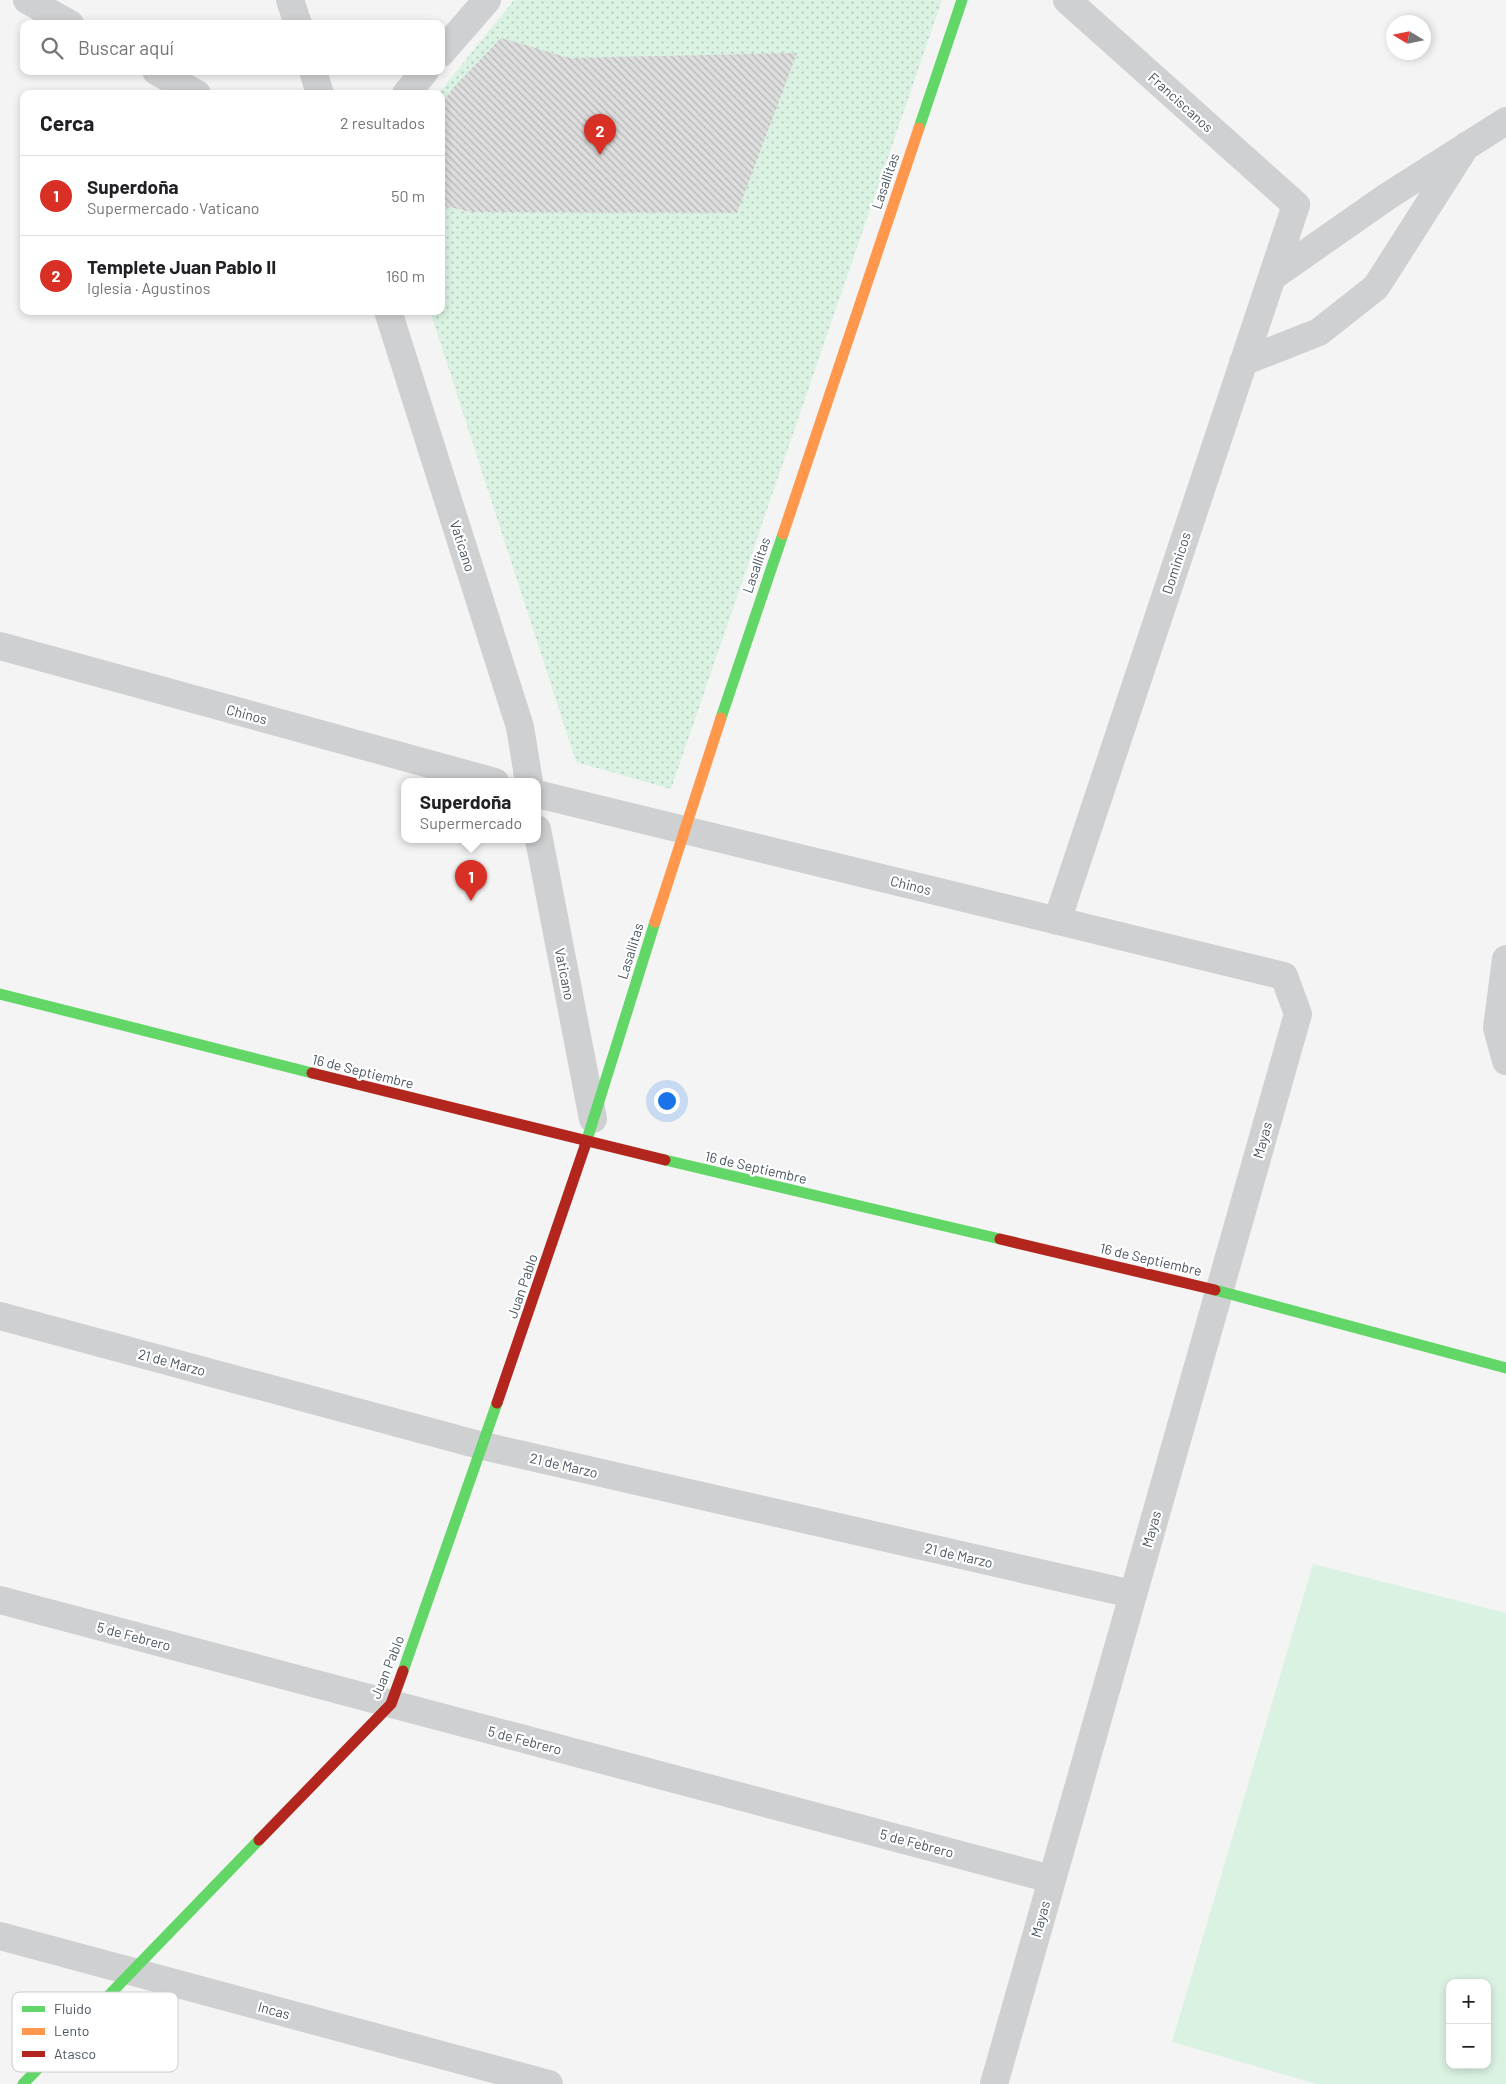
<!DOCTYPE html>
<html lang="es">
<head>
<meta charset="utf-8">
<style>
	:root { --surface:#fff; --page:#f6f6f6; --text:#202124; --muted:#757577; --line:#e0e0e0; --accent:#d93025 }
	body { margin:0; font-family:Barlow,sans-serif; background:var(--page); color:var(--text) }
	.controls { position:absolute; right:15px; bottom:15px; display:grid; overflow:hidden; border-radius:10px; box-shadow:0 2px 8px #0003 }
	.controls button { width:45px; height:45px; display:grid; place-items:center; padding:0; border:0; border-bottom:1px solid var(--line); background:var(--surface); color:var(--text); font:25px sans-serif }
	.compass { position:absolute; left:1386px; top:15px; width:45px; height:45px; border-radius:50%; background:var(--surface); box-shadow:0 2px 8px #0003; rotate:280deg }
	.you { position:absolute; left:666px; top:1100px; width:18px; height:18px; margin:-12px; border:4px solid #fff; border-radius:50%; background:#1a73e8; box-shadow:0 0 0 8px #1a73e833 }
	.badge { display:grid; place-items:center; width:32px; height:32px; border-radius:50%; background:var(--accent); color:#fff; font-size:16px; font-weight:700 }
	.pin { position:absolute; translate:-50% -41px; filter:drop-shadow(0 1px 2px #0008) }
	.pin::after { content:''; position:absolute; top:26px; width:18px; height:15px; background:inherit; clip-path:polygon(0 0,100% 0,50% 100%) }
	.popup { position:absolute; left:401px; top:778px; width:140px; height:65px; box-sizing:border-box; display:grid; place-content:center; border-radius:10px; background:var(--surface); filter:drop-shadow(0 1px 4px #0005); font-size:16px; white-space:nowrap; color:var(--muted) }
	.popup b { font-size:19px; color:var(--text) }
	.popup::after { content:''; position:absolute; left:50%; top:100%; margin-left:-10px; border:10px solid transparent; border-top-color:var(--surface) }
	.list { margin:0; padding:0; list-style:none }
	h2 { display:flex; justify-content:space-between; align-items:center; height:65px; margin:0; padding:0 20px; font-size:21px }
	h2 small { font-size:16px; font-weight:400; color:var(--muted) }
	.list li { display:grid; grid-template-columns:32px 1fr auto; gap:15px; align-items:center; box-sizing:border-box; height:80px; padding:0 20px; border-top:1px solid var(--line) }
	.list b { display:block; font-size:19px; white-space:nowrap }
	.list p { margin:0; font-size:16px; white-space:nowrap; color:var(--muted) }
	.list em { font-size:16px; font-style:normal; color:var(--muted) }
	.icon { flex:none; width:28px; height:28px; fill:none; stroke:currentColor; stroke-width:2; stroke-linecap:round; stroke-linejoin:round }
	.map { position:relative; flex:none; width:1506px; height:2084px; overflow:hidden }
	.search { position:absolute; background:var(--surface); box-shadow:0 2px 8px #0003; left:20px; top:20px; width:425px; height:55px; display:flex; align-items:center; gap:12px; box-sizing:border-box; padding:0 18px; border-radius:10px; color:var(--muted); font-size:19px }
	.panel { position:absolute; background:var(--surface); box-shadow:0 2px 8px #0003; left:20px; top:90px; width:425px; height:225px; border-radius:10px }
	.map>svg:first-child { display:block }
	.grass { fill:url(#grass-dots) }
	.pitch { fill:#daf2e2; fill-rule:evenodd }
	.building { fill:url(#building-back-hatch) }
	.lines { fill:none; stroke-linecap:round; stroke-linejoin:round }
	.street { stroke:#ced0d2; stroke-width:28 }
	.fast { stroke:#63d668; stroke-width:11 }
	.slow { stroke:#ff974d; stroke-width:11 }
	.jam { stroke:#b3261e; stroke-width:11 }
	.labels { text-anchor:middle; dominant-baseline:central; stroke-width:4.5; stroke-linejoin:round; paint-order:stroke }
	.street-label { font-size:14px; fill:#4a5661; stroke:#fff }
	.key { fill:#fff; stroke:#c9ccd0; stroke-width:1 }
	.key-label { font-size:14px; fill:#4a5661 }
</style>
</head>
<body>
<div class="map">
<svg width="1506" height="2084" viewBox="0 0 1506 2084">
	<defs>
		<pattern id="grass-dots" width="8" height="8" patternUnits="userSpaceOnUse" patternTransform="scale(1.25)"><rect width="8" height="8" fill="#daf2e2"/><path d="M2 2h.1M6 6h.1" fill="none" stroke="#b3c7bb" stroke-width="1.8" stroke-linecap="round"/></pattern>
		<pattern id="building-back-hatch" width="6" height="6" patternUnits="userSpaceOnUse" patternTransform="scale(1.25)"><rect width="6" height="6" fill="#ddddde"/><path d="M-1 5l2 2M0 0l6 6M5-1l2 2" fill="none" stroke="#b5b6b7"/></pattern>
	</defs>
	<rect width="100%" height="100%" fill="#f4f4f4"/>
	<path class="grass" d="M514,0H942L671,789L576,762L430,311H441V94H438Z"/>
	<path class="pitch" d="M1313,1564L1506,1613V2084H1317L1172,2042ZM1450,1983H1487V2065H1450Z"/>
	<path class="building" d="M501,38L569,58L797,53L737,213L471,212L441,205V104L454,87Z"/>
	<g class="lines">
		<path class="street" d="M27,0L70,24
			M290,0L298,24
			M441,53L487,0
			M156,71L197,94
			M313,71L320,94
			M406,94L425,71
			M1272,277L1388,196L1506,121
			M388,311L520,727L529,782
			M1243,362L1319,332L1376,287L1466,146
			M0,646L495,782
			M537,794L1284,976L1298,1014L994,2084
			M537,829L593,1119
			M1057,921L1296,205L1067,0
			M1506,959L1497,1028L1506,1061
			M0,1316L483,1446L1132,1594
			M0,1600L1051,1879
			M0,1936L549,2084"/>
		<path class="fast" d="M919,128L962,0
			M721,718L783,534
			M0,994L312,1073
			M585,1146L655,922
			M665,1160L1000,1239
			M1215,1290L1506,1368
			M403,1671L497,1403
			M23,2084L259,1840"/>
		<path class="slow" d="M783,534L919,128
			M655,922L721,718"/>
		<path class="jam" d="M312,1073L665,1160
			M1000,1239L1215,1290
			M497,1403L585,1146
			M259,1840L391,1704L403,1671"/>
	</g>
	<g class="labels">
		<g class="street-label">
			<text transform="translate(1181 102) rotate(42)">Franciscanos</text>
			<text transform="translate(885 181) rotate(-71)">Lasallitas</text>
			<text transform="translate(463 546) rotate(72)">Vaticano</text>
			<text transform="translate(1176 563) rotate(-72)">Dominicos</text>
			<text transform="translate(756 565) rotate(-71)">Lasallitas</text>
			<text transform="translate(247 714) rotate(15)">Chinos</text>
			<text transform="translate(911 885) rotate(14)">Chinos</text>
			<text transform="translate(630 951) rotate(-73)">Lasallitas</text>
			<text transform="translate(565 974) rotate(79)">Vaticano</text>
			<text transform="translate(363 1071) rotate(14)">16 de Septiembre</text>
			<text transform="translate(1262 1140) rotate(-74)">Mayas</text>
			<text transform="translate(756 1167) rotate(13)">16 de Septiembre</text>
			<text transform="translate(1151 1259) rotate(13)">16 de Septiembre</text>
			<text transform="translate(522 1286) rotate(-71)">Juan Pablo</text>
			<text transform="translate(172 1362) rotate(15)">21 de Marzo</text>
			<text transform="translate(564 1465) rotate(13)">21 de Marzo</text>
			<text transform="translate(1151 1529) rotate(-74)">Mayas</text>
			<text transform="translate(959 1555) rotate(13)">21 de Marzo</text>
			<text transform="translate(134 1636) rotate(15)">5 de Febrero</text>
			<text transform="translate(387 1667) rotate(-68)">Juan Pablo</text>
			<text transform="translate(525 1740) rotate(15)">5 de Febrero</text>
			<text transform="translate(917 1843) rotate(15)">5 de Febrero</text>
			<text transform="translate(1040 1919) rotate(-74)">Mayas</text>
			<text transform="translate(274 2010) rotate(15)">Incas</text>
		</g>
	</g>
	<rect x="12" y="1992" width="166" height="80" rx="8" class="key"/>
	<rect x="22" y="2006" width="23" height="6" fill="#63d668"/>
	<rect x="22" y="2028" width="23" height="7" fill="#ff974d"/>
	<rect x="22" y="2051" width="23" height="6" fill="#b3261e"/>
	<g class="key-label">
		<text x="54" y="2014">Fluido</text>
		<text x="54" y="2036">Lento</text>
		<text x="54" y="2059">Atasco</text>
	</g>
</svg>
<div class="controls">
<button>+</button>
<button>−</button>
</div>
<svg class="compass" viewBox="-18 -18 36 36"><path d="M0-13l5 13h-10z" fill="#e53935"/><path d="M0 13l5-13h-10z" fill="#757577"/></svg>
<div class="you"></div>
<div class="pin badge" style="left:471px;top:901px">1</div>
<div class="popup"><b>Superdoña</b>Supermercado</div>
<div class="pin badge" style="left:600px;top:155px">2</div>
<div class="search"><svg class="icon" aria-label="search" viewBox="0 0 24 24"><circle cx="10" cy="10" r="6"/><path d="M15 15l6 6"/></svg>Buscar aquí</div>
<section class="panel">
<h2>Cerca<small>2 resultados</small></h2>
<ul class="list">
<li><span class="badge">1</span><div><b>Superdoña</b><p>Supermercado · Vaticano</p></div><em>50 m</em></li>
<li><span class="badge">2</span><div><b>Templete Juan Pablo II</b><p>Iglesia · Agustinos</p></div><em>160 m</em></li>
</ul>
</section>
</div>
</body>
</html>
